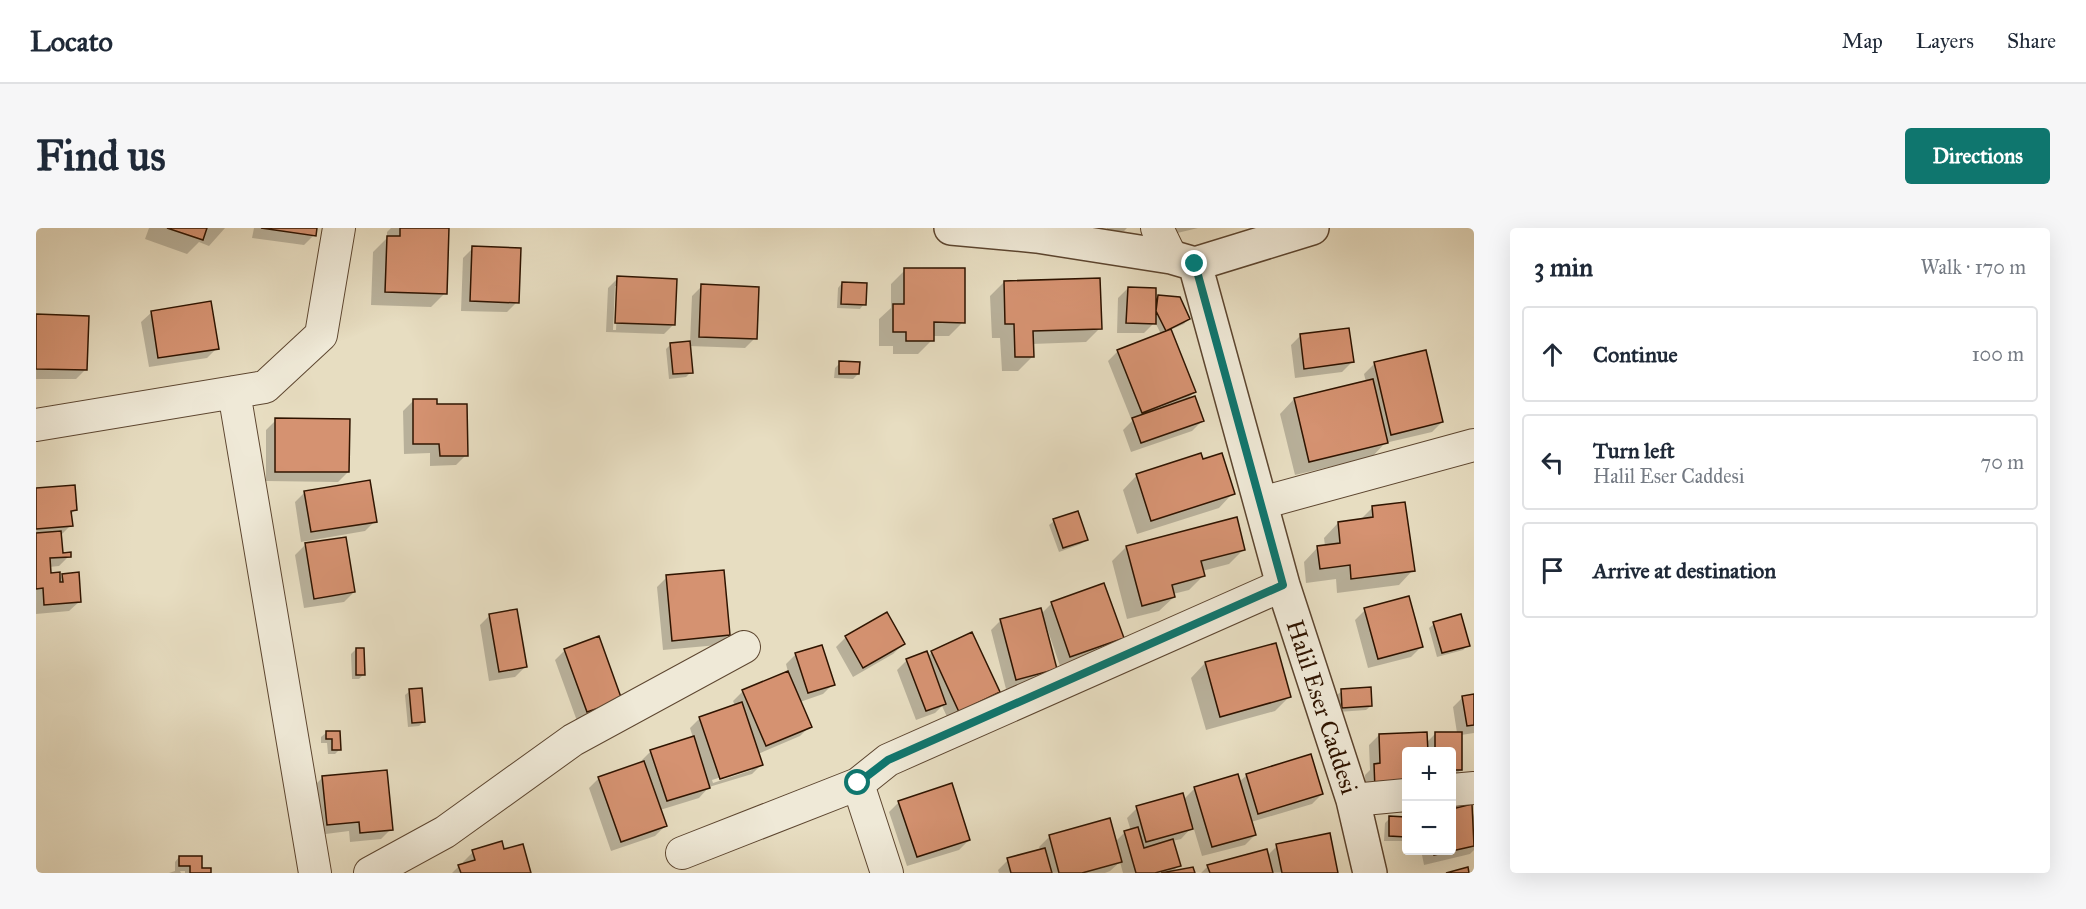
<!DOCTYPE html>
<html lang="en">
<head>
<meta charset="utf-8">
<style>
	:root { --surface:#fff; --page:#f6f6f7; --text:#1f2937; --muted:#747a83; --line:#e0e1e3; --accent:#0f766e }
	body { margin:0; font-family:"IM FELL Great Primer",serif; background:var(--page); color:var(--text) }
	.controls { position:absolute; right:18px; bottom:18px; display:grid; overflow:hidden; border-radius:6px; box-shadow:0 6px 24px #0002 }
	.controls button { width:54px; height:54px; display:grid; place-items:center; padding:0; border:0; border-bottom:2px solid var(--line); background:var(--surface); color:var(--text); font:30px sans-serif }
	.stop { position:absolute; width:18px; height:18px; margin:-14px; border:4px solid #0f766e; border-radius:50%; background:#fff }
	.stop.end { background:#0f766e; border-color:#fff; box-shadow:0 2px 6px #0008 }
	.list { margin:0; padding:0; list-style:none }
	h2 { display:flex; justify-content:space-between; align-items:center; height:78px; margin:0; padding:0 24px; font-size:26px }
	h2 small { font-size:20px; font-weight:400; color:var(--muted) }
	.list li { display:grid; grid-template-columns:39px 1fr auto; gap:18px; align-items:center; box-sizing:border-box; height:96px; margin:0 12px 12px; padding:0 12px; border:2px solid var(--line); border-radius:6px }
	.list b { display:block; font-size:22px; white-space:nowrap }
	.list p { margin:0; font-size:20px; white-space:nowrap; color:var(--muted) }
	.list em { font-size:20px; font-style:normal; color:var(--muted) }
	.icon { flex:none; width:33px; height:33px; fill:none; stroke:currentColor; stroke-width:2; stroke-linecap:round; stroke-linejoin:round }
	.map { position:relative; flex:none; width:1438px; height:645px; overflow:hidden; border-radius:6px }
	header { display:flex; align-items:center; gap:36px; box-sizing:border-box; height:84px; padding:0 30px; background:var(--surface); border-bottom:2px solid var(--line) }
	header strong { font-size:28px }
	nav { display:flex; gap:33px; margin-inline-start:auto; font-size:21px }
	.intro { display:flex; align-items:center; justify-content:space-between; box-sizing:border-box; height:144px; padding:0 36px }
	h1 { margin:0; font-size:42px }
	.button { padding:15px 27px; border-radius:6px; background:var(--accent); color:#fff; font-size:21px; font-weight:700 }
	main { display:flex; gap:36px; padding:0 36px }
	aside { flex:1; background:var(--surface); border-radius:6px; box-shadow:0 6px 24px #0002 }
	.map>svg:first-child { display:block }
	.shadow { fill:#0003; fill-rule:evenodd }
	.building { fill:#d59271; stroke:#2f1400; stroke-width:1.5 }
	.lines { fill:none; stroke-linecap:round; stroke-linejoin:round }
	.minor-casing { stroke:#5d4630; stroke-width:34 }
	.tertiary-casing { stroke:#5d4630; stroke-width:36 }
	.minor { stroke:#efe9d7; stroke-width:32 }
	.tertiary { stroke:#efe9d7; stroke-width:33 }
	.route { stroke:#0f766e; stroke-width:8 }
	.labels { text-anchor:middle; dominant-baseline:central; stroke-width:6; stroke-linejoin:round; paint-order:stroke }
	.street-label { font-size:24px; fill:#2f1400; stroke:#efe9d7 }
</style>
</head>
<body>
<header>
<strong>Locato</strong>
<nav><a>Map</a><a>Layers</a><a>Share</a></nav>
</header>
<div class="intro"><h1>Find us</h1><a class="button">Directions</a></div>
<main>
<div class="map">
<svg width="1438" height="645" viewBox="0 0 1438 645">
	<rect width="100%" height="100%" fill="#e7ddc1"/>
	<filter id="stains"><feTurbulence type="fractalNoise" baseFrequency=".00333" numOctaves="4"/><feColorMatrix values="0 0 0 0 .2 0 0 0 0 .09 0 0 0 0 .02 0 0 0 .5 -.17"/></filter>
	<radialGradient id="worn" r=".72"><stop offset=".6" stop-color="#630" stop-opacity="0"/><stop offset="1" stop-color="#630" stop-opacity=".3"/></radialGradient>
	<path class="shadow" d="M113,0H189L173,18L163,14L151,26L109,11Z
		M218,0H279L278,7L268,17L216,10Z
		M355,0H411L409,65L395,79L335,77L337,24L351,10V4Z
		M1071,0H1091L1088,3H1071Z
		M1132,0H1162L1133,7Z
		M437,20L481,74L471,84L425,83L427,30Z
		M869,42L927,94L913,108H896V112L882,126H857V118H843V91L855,80V56Z
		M582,50L638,96L628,106L570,104L572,60ZM579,58H582L580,102H577Z
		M968,54L1064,100L1050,114L996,116L997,128L982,143H966L964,110H956L954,68Z
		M806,55L828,76L824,81L801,80L802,60Z
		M666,58L719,110L709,120L653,118L655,144L650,149L633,151L630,121L635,116L654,115L656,68Z
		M1092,60L1119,73L1123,69L1152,91L1148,96L1134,102L1158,164L1149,174L1166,193L1156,203L1095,224L1087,202L1096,193L1072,133L1082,123L1125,106L1119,94L1108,105H1081L1082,70Z
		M116,84L181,120L171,130L113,139L105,94Z
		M0,88L50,141L40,151H0Z
		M1265,107L1316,134L1306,144L1259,150L1255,117Z
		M804,135L822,146L817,151L798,150L799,140Z
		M1338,136L1406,194L1396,204L1349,215L1336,229L1259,247L1244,186L1258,171L1330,154L1328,146Z
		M377,173L399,178L430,227L420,237L394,238V225L368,226L367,183Z
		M240,192L312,244L302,254L230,253V202Z
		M1166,233L1197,265L1183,280L1101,306L1087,262L1101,247Z
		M0,262L40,281L34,287L35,297L24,308L26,326L33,328L23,338L13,339L14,346L23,351L27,347L44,373L33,383L0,386Z
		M269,264L339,293L329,303L265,314L259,274Z
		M1336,280L1377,342L1363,357L1301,365L1300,351L1270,355L1268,334L1282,319L1289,318L1288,310L1302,295L1324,292Z
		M1018,293L1050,311L1045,316L1023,324L1013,297Z
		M269,317L318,364L308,374L268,380L259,327Z
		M1090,319L1208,321L1193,336L1166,343L1167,348L1153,362L1137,366L1138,369L1123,383L1091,391L1076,333Z
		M631,349L692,407L682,417L627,422L621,359Z
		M1016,375L1086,410L1076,420L1024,438L1010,397L1008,398L1019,441L1009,451L970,461L955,402L965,392L1005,386Z
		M1329,382L1385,419L1375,429L1332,440L1319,392Z
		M454,387L489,439L479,449L453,453L444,397Z
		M1398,396L1432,417L1427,422L1401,429L1393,400Z
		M810,409L867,416L857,426L817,449L800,419Z
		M1238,417L1253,469L1239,483L1170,502L1155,450L1169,435Z
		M320,421L327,447L323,451H316L315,426Z
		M529,422L584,472L541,493L519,432Z
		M896,424L962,464L952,474L913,493L906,478L899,485L880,492L861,442L871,432L891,429Z
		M760,426L797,456L787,466L764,474L774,498L764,508L722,526L726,536L716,546L673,559L663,570L624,582L629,598L619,608L575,623L553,560L563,550L606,535L605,533L615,523L657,510L654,500L664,490L699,478L697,473L707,463L752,444L750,436ZM716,539V542L677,555L676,552Z
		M374,463L388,493L383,498L372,499L369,467Z
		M1306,463L1335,478L1330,482L1302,484L1301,467Z
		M1438,467V505L1425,507V541L1416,551V524H1370V569L1330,571L1329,547L1334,542L1333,517L1343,507L1390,515L1400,505H1421L1417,479L1427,469Z
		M303,504L304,521L299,526H292L291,515H285V509L290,505Z
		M1211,547L1286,566L1276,576L1215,594L1219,607L1209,617L1166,628L1157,598L1145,611L1136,613L1143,637L1136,644L1157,645H1087L1084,634L1074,643L1069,645H963L962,642L972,632L1005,623L1003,619L1013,609L1073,592L1079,614L1089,604L1095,603L1091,590L1101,580L1147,572L1159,560L1203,554Z
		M287,549L355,601L345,611L314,614L313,603L282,607L277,559Z
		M863,574L933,612L923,622L871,638L853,584Z
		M1435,578L1438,589V622L1434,626L1388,637L1385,622H1416V583Z
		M1354,590H1370V613H1348L1349,595Z
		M1241,618L1300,645H1165L1172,638L1231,628Z
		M466,623L494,645H416L423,638L428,637L427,634L437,624Z
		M143,629L165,641L173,645H149V643H144L145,645H133L139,643V634Z"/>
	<path class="building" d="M131,0H171L167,12Z
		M225,0H281L280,8Z
		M364,0H413L411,66L349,64L351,8H364Z
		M436,18L485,20L483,75L434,73Z
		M868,40H929V95L898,94V113H870V104H857V76H868Z
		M581,48L641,51L639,97L579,95Z
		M1064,50L1066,101L997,103L998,129H979L978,96H969L968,53Z
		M806,54L831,55L830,77L805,76Z
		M665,56L723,59L721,111L663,109Z
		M1092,59L1120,60V96L1090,95Z
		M1122,67L1144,69L1154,91L1130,103L1120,83Z
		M175,73L183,121L122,130L115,83Z
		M0,86L53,88L51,142L0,141Z
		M1313,100L1318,134L1268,141L1264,106Z
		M1135,101L1160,164L1106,185L1081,122Z
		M654,113L657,145L637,146L634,115Z
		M1390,122L1407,194L1355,207L1338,134Z
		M803,133L824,134L823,146H803Z
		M1337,151L1352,215L1273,234L1258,170Z
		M1159,168L1168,193L1105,215L1096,190Z
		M377,171H401V176H431L432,228H404L403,216H377Z
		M239,190L314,191L313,244H239Z
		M1165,225L1167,231L1186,225L1199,266L1115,293L1100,246Z
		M334,252L341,294L275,304L268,263Z
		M39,257L41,282L35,283L37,298L0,301V260Z
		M1369,274L1379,343L1315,351L1314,337L1284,341L1281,318L1304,315L1302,294L1337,289L1336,278Z
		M1042,283L1052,312L1027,320L1017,291Z
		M1201,289L1209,322L1165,333L1169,348L1136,357L1139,369L1106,378L1090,318Z
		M25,303L27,325L35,324V329L14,330L15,345L24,344V354H27L26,346L43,344L45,374L8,377L7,360L0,361V305Z
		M310,309L319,364L278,371L269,315Z
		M688,342L694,407L636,413L630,347Z
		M1068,355L1088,410L1034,429L1015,374Z
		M1373,368L1387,419L1342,431L1328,380Z
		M1005,380L1021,441L980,452L964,391Z
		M481,381L491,439L463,444L453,386Z
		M851,384L869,416L827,440L809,408Z
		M1425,386L1434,418L1406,425L1397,394Z
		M936,404L964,464L923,484L895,423Z
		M563,408L586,472L551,484L528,421Z
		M1240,415L1255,469L1184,489L1169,434Z
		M786,417L799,457L772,465L759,425Z
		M320,420H328L329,447H320Z
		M891,423L910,476L890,483L870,431Z
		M752,443L776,499L730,518L706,462Z
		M1335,459L1336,478L1306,480L1305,461Z
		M386,460L389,494L376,495L373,461Z
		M1438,466V497L1431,498L1426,468Z
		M706,474L727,537L684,551L663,489Z
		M290,503H304L305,522H296V511H290Z
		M1391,504L1392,524H1370V561L1339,562L1338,536L1344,535L1343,506Z
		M1399,504H1426V542H1416V524H1399Z
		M658,508L674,560L631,573L614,522Z
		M1275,526L1287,566L1222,586L1210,546Z
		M608,533L631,598L585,614L562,549Z
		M351,542L357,602L324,605L323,594L291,597L286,548Z
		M1202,546L1220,607L1176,619L1158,559Z
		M916,555L934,612L881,629L862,573Z
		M1147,565L1157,601L1110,614L1100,578Z
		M1436,576L1438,618L1398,627L1397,622H1416V581Z
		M1353,588L1370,589V609L1353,608Z
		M1074,590L1086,634L1046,645H1023L1013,607Z
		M1102,599L1108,620L1137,611L1145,638L1119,645H1100L1088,603Z
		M1294,605L1302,645H1246L1240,616Z
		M466,613L468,621L487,616L495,645H425L422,637L439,632L436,622Z
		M1009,620L1016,645H975L971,630Z
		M1231,621L1237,645H1174L1171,637Z
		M143,628H166V640H175V645H154V638H143Z
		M1157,639L1159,645H1125Z
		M1432,639L1433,645H1410Z"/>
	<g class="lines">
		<defs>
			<path id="minor" d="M1121,0L1135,29
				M198,164L279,645
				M0,197L229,159L285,107L303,0
				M1225,275L1438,217
				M1416,562L1438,560
				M1317,572L1370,567
				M646,625L822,556
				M334,645L409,604L537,512L708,419
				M851,645L822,556L852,532L1247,357"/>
			<path id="tertiary" d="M915,0L1001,8L1135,29L1159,36L1276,0
				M1159,36L1247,357L1317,572L1334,645"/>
		</defs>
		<use href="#minor" class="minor-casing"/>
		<use href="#tertiary" class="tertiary-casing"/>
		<use href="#minor" class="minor"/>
		<use href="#tertiary" class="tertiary"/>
	</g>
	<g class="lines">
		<path class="route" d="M822,555L852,532L1247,357L1159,36"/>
	</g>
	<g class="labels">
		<g class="street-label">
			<text transform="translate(1286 479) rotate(72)">Halil Eser Caddesi</text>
		</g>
	</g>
	<rect width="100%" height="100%" filter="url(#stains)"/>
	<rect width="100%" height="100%" fill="url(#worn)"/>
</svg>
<div class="controls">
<button>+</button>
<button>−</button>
</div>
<div class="stop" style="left:822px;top:555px"></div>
<div class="stop end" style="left:1159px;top:36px"></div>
</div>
<aside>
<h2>3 min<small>Walk · 170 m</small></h2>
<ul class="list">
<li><svg class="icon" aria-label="ahead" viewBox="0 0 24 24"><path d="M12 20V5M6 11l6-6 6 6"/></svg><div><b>Continue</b></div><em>100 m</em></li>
<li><svg class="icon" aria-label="left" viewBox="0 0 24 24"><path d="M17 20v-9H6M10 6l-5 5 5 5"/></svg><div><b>Turn left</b><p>Halil Eser Caddesi</p></div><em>70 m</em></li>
<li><svg class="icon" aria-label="arrive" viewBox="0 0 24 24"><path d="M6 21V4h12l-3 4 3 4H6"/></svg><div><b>Arrive at destination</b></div></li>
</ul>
</aside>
</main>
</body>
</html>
